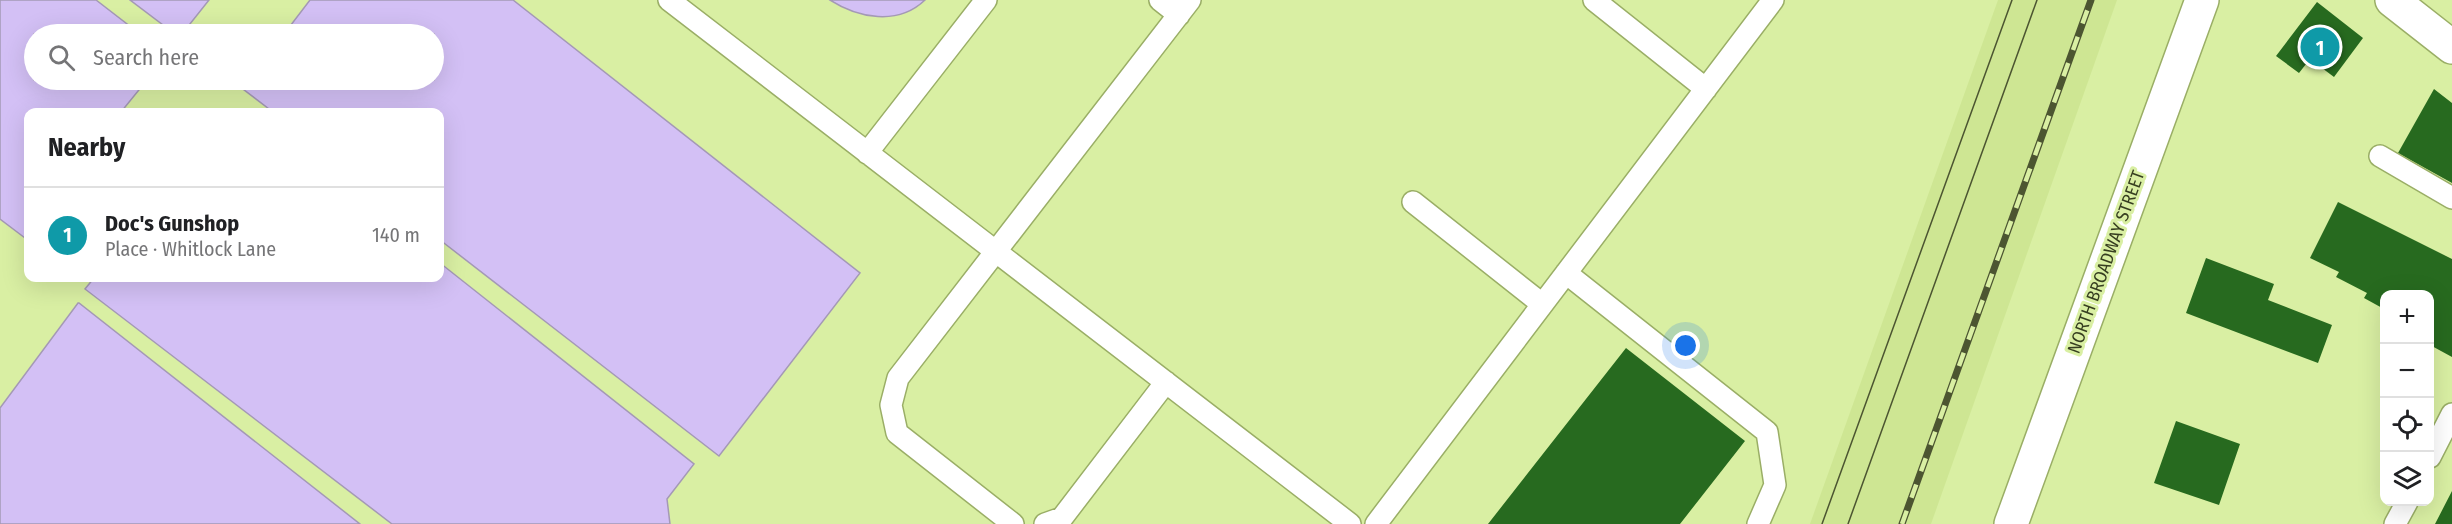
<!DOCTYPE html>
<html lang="en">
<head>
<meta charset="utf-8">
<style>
	:root { --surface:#fff; --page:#f6f6f6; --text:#202124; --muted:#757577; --line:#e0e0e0; --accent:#d93025 }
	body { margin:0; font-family:"Fira Sans Condensed",sans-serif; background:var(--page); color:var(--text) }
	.controls { position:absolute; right:18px; bottom:18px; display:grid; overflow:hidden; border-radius:12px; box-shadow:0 6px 24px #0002 }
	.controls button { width:54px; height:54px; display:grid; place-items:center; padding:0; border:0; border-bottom:2px solid var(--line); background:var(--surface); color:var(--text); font:30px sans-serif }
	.you { position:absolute; left:1686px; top:346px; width:21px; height:21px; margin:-15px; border:4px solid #fff; border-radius:50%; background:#1a73e8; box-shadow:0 0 0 9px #1a73e833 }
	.badge { display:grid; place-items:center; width:39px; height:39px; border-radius:50%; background:var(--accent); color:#fff; font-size:20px; font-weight:700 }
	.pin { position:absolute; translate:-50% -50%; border:3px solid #fff; box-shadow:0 2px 6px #0006 }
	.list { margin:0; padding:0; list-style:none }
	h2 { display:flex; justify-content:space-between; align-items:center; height:78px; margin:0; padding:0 24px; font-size:26px }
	h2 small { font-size:20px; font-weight:400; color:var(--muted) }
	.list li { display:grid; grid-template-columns:39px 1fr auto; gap:18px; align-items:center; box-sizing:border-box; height:96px; padding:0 24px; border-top:2px solid var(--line) }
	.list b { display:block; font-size:22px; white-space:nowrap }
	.list p { margin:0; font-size:20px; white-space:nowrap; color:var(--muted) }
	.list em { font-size:20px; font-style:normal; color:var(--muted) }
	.icon { flex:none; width:33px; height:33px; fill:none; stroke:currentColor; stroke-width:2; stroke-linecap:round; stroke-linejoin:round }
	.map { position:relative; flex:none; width:2452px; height:524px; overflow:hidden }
	.search { position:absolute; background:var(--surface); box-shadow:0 6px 24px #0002; left:24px; top:24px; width:420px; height:66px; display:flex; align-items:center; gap:15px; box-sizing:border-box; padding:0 21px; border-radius:33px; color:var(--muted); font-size:22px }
	.panel { position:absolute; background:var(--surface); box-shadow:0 6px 24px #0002; left:24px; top:108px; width:420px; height:174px; border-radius:12px }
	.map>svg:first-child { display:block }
	.built { fill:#cee693 }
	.water { fill:#d3c0f5; stroke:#a499b5; stroke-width:1.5 }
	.building { fill:#276a1f }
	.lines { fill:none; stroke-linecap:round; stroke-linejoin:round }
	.lane-casing { stroke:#9aae66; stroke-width:24 }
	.secondary-casing { stroke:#9aae66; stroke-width:36 }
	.lane { stroke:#fff; stroke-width:21 }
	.secondary { stroke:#fff; stroke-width:33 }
	.tram { stroke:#4c5531; stroke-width:1.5 }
	.rail-casing { stroke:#4c5531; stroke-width:7 }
	.rail { stroke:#d9efa3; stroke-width:4.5; stroke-dasharray:14; stroke-linecap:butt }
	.labels { text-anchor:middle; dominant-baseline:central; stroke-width:6; stroke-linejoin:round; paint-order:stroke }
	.street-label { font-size:18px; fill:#363e20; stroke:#d9efa3 }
</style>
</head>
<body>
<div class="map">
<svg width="2452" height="524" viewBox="0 0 2452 524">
	<rect width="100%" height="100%" fill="#d9efa3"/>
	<path class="built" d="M1998,0H2117L1931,524H1810Z"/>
	<path class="water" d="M0,0H96L140,34H34V80H147L121,112H28V233L25,238L0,219Z
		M130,0H209L182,34H175Z
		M310,0H513L860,273L719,456L440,240V112H273L243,89L250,80H434V34H284Z
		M830,0H925C898,26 858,18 830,0Z
		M440,263L694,464L667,499L670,524H392L85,289L94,278H440Z
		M78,303H79L360,524H0V408Z"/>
	<path class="building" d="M2317,2L2363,38L2334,77L2310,59L2299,73L2276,56Z
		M2434,89L2452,103V183L2398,153Z
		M2338,202L2452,259V357L2430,345V294H2384V309L2364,298L2367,293L2336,277L2339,272L2310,258Z
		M2206,258L2274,284L2268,300L2332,325L2318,363L2186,313Z
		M1626,348L1745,441L1680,524H1488Z
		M2176,421L2240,444L2219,505L2154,483Z
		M2452,491V524H2435Z"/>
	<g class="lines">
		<defs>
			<path id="lane" d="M669,0L1350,524
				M1160,0L1179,15
				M1594,0L1706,89
				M867,153L986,0
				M2380,156L2452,198
				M1413,202L1542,304
				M1566,273L1767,432L1775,485L1758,524
				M2430,457L2452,414
				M1013,524L897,433L891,405L898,378L1190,0
				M1045,524L1062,518L1166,382
				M1376,524L1773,0
				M2395,524L2407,502"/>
			<path id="secondary" d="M2392,0L2452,47
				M2011,524L2202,0"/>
		</defs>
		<use href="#lane" class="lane-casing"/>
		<use href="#secondary" class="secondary-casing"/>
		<use href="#lane" class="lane"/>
		<use href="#secondary" class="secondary"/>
		<path class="tram" d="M1822,524L2012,0
			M1848,524L2037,0"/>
		<defs>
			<path id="rail" d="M1902,524L2091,0"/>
		</defs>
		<use href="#rail" class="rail-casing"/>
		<use href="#rail" class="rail"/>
	</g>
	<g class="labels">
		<g class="street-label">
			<text transform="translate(2106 262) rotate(-70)">NORTH BROADWAY STREET</text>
		</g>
	</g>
</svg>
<div class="controls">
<button>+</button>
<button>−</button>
<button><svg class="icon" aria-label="locate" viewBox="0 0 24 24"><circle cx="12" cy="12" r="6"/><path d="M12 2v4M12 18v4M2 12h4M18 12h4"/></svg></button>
<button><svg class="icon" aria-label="layers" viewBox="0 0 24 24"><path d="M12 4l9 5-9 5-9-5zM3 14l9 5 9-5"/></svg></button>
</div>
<div class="you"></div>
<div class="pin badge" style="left:2320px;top:47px;background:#0f9aa8">1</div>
<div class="search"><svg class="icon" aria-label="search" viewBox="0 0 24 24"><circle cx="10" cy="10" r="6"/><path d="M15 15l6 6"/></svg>Search here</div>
<section class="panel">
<h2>Nearby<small></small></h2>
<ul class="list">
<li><span class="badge" style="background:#0f9aa8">1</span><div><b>Doc's Gunshop</b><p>Place · Whitlock Lane</p></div><em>140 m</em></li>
</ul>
</section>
</div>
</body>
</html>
